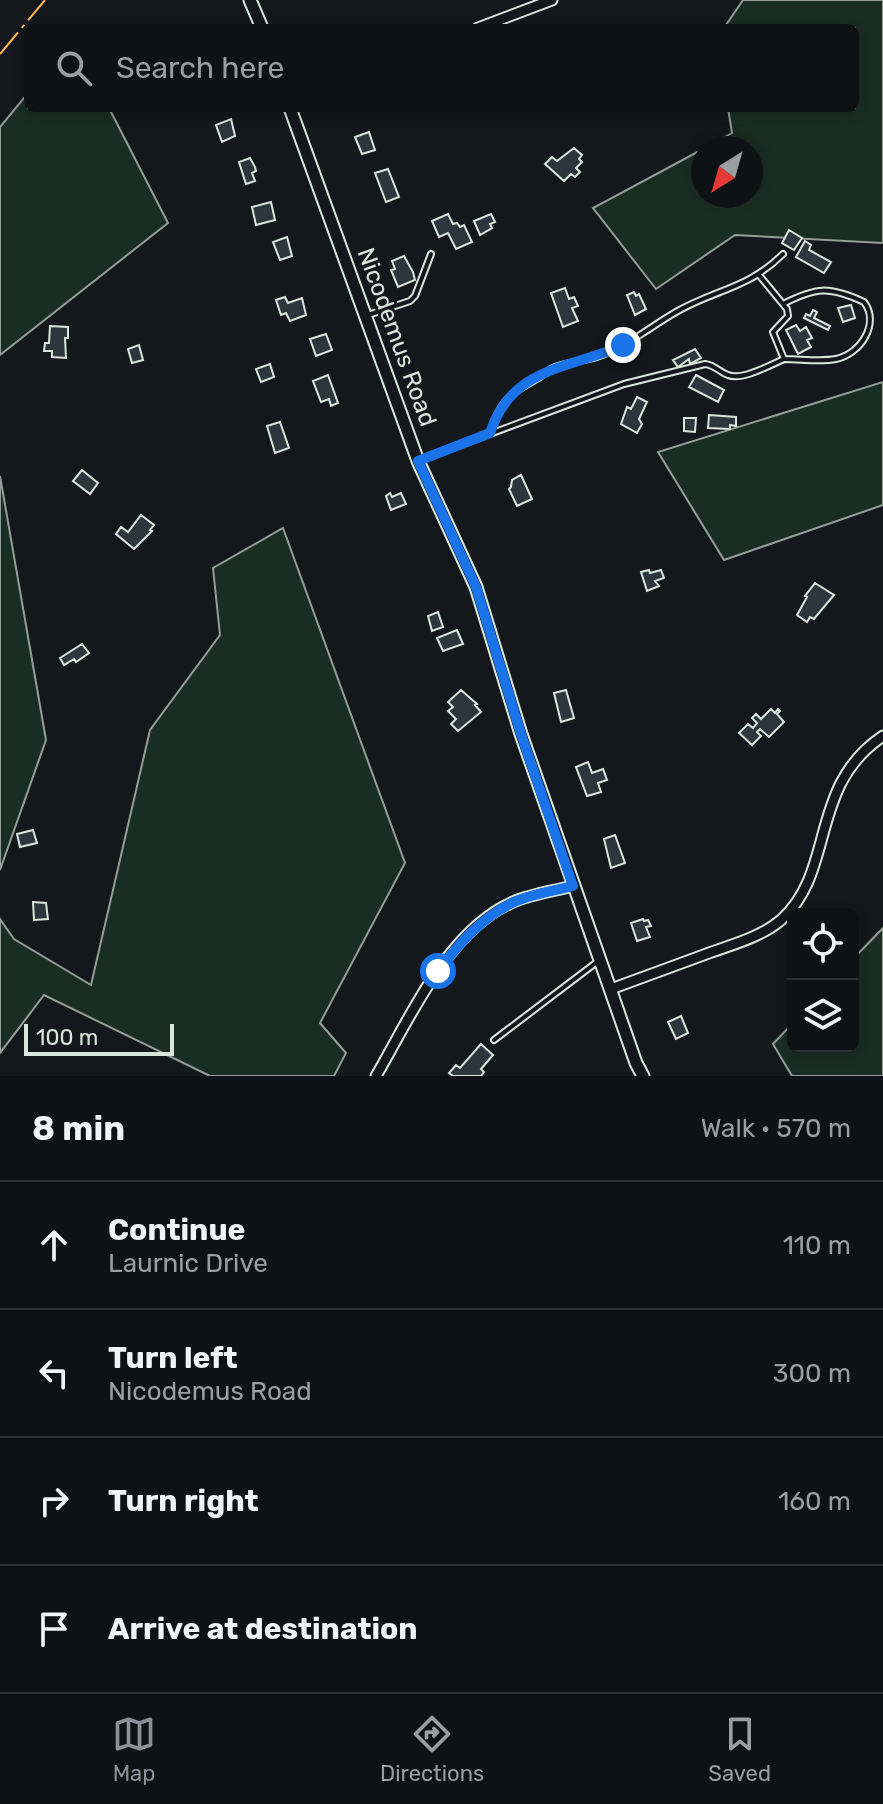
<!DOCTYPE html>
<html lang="en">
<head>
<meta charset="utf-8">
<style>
	:root { --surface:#0f1215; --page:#1d2022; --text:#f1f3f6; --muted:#9b9ea0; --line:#2f3234; --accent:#8c9099 }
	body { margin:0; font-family:Rubik,sans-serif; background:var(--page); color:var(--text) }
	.controls { position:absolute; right:24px; bottom:24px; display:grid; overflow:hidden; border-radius:12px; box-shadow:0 4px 12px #0003 }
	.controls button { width:72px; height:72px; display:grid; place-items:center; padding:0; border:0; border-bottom:2px solid var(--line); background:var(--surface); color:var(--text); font:40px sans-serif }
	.compass { position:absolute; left:691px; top:136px; width:72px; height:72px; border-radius:50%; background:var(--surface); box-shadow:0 4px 12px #0003; rotate:217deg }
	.scale { position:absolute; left:24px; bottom:20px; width:150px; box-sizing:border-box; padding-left:8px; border:4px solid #d8e6dc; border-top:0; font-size:22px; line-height:28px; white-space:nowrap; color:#d8e6dc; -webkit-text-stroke:6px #14181c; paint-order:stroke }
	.stop { position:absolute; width:24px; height:24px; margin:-18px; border:6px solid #1a73e8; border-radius:50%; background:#fff }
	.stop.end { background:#1a73e8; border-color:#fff; box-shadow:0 2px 8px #0008 }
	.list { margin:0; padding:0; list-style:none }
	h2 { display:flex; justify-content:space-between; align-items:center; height:104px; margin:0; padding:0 32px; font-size:34px }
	h2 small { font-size:26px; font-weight:400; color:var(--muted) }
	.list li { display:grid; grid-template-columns:52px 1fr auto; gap:24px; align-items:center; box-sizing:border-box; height:128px; padding:0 32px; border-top:2px solid var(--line) }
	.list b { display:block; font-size:30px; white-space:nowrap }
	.list p { margin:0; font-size:26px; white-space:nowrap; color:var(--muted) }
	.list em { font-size:26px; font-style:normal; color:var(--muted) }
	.icon { flex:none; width:44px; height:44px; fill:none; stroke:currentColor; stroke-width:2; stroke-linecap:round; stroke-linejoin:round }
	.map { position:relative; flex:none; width:883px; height:1076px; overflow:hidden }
	.search { position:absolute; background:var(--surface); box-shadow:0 4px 12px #0003; left:24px; right:24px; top:24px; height:88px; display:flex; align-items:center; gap:20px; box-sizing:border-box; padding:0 28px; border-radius:12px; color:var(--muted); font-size:30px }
	.sheet { height:616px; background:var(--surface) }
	nav { display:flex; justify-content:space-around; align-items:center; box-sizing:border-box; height:112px; border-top:2px solid var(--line); background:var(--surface); font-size:22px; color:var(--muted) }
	nav a { display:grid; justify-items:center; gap:4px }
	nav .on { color:var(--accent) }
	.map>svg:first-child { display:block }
	.green { fill:#1a2d24; stroke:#939e99; stroke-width:2 }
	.building { fill:#2c363c; stroke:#d8e6dc; stroke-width:2 }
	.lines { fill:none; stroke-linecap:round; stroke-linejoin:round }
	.service-casing { stroke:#d8e6dc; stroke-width:8 }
	.minor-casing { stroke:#d8e6dc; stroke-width:13 }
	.tertiary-casing { stroke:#d8e6dc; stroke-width:15 }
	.service { stroke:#14181c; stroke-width:4 }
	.minor { stroke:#14181c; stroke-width:9 }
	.tertiary { stroke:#14181c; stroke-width:11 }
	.power { stroke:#ffb74d; stroke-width:2; stroke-dasharray:28 6 4 6; stroke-linecap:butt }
	.route { stroke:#1a73e8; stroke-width:10 }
	.labels { text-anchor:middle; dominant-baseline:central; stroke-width:6; stroke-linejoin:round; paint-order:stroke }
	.street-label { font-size:24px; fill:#d8e6dc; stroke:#14181c }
</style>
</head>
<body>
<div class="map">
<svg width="883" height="1076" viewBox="0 0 883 1076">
	<rect width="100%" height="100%" fill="#14181c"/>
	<path class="green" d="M743,0H883V243L735,235L656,289L593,208L703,149V196H751V148H705L732,133L728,108H855V28H724Z
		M28,93V108H109L168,223L0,355V127Z
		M883,382V505L724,560L658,452Z
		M0,476L46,740L0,870Z
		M283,528L405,863L320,1023L346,1053L334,1076H210L44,995L0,1053V919L14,939L91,985L150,730L220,635L213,568Z
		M883,928V1076H792L773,1044L793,1023V1046H853V959Z"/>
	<path class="building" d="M231,119L235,136L222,142L216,125Z
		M369,132L375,150L362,154L355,137Z
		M574,148L582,155L579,159L582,162L576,168L580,172L575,177L571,174L564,181L545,164L552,157L557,161Z
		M250,158L255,167L256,171L252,173L255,181L246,184L239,162Z
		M388,169L399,197L386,202L375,173Z
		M271,202L275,220L256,225L252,207Z
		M448,214L453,224L457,223L460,227L464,225L472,242L456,249L448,233L439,237L432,221Z
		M491,214L495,222L490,224L492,228L480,235L474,221Z
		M789,230L802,238L794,250L782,243Z
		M287,237L292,256L280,260L273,242Z
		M805,241L811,245L809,250L831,262L824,273L796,257Z
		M404,256L413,272L415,280L398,287L391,270L395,269L392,261Z
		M565,288L569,299L574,297L578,306L572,308L578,321L563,327L551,293Z
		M634,292L636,296L639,294L646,309L635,315L627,295Z
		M285,297L288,303L302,298L306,315L290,321L286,313L281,315L276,300Z
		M851,305L855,318L843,322L838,308Z
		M813,310L817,312L814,318L830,326L828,330L804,318L806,314L810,316Z
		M796,325L800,331L806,327L812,338L807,340L811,347L798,354L786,330Z
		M50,326L68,327V338H65L66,358L52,357V351H44L45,343H49Z
		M326,334L332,350L316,356L310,339Z
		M139,345L143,360L132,363L128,349Z
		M695,349L701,358L690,364L689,359L678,367L673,360Z
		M270,364L274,377L261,382L256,369Z
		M328,375L338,403L331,406L329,399L321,402L313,381Z
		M696,375L724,390L718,402L689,387Z
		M637,397L647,402L639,419L642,424L637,433L621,424L627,407L631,409Z
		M709,415L736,417V426L730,425V429L708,428Z
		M684,418H696L695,432L684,431Z
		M280,422L289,448L275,453L267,426Z
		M82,470L98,483L90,494L73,481Z
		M521,475L532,499L517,506L509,489L511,487L512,480Z
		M390,493L392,497L401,493L406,504L391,510L386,496Z
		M141,515L154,525L150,530L152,531L134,549L116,534L121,527L128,532Z
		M649,570L650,573L661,570L664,578L655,581L659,586L647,591L641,572Z
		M815,583L834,595L814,619L810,617L807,622L797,615L807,597L805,596Z
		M438,612L443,627L432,631L428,616Z
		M457,630L463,644L443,651L437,638Z
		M82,644L89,653L76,662L74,659L64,665L60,658Z
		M461,690L477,704L475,705L481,712L458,731L451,724L456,719L448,711L453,707L448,702Z
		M566,690L574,718L561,722L554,693Z
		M771,709L775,713L778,709L780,711L777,714L784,722L769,737L760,729L757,732L761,736L752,745L739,733L748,724L753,728L757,723L752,718L756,714L761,719Z
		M588,762L592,773L603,769L607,780L598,783L601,792L587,796L576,767Z
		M33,830L37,843L20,847L17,834Z
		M615,835L625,863L611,868L604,839Z
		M33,902L46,903L48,919L34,920Z
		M643,919L644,921L648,920L651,926L646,927L650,937L637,941L631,923Z
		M681,1016L688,1033L676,1039L668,1022Z
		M481,1044L493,1055L481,1069L484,1072L481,1076H453L449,1073L456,1065L460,1068Z"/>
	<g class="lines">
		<defs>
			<path id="service" d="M783,304C816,287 829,286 864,302C880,323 861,354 836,359C820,362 801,359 785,359
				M368,315L410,301L415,296L431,254
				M490,433C499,403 509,394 535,380C543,376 547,370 555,367C569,362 584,361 597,357C626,347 650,327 676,312C716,289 748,289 783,254
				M420,460L624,384L705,364C715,365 719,372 728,375C742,381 770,365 784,359L773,332L788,316L787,309L759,275
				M494,1040L597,962"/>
			<path id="minor" d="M478,28L552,0
				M611,989C644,977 676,965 709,953C734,944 761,937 781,920C836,871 808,786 883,736
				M376,1076C410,1018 448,930 513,902C531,894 554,891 573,886"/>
			<path id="tertiary" d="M250,0L262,28
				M290,108L418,461L476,587L521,734L636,1063L643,1076"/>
		</defs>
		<use href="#service" class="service-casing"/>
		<use href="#minor" class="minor-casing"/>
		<use href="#tertiary" class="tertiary-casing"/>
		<use href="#service" class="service"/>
		<use href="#minor" class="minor"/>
		<use href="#tertiary" class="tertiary"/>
		<path class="power" d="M0,54L45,0"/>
	</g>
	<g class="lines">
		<path class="route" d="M438,971C458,945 481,918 512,903C530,894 554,891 573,886L521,734L476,587L418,461L490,433C512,366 568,370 623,345"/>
	</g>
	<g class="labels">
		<g class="street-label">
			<text transform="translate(397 337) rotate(70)">Nicodemus Road</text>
		</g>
	</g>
</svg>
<div class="controls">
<button><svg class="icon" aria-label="locate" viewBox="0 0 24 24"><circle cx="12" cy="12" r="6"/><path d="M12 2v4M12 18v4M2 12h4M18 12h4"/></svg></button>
<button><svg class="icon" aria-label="layers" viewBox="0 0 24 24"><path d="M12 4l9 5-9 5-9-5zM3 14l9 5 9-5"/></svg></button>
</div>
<svg class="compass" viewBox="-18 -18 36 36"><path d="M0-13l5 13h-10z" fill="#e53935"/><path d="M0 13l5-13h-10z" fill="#9b9ea0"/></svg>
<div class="scale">100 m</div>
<div class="stop" style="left:438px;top:971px"></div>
<div class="stop end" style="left:623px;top:345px"></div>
<div class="search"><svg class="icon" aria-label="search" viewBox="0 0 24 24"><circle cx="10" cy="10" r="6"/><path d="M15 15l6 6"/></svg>Search here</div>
</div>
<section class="sheet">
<h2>8 min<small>Walk · 570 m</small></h2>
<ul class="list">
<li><svg class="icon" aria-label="ahead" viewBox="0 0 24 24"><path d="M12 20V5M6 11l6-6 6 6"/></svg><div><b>Continue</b><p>Laurnic Drive</p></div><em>110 m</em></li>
<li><svg class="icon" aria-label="left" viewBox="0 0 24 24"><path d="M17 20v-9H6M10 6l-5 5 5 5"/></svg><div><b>Turn left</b><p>Nicodemus Road</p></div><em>300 m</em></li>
<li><svg class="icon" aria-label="right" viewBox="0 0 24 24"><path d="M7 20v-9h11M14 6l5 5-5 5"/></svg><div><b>Turn right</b></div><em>160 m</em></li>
<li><svg class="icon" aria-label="arrive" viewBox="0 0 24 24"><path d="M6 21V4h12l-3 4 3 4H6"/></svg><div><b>Arrive at destination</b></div></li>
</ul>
</section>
<nav>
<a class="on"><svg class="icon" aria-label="map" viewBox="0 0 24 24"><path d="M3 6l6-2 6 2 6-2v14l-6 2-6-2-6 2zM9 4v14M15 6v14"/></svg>Map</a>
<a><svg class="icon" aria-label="directions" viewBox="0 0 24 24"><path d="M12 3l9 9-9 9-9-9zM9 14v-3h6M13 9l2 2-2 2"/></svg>Directions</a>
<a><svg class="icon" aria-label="saved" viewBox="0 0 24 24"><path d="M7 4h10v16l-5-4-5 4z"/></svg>Saved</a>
</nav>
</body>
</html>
